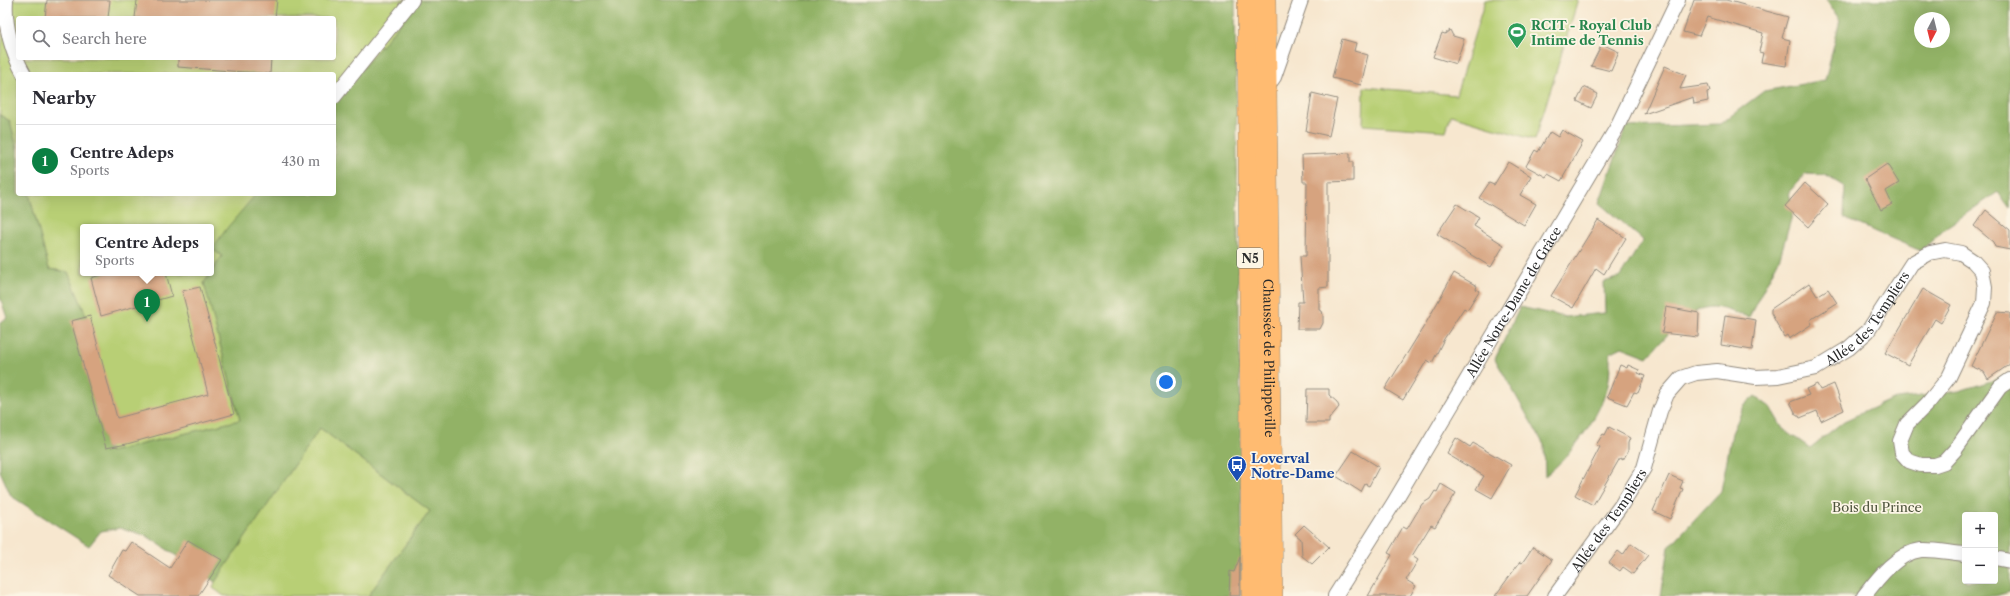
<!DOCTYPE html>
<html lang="en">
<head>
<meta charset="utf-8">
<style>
	:root { --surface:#fff; --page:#f7f7f7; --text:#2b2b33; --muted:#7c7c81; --line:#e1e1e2; --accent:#0b8043 }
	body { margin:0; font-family:"Libre Caslon Text",serif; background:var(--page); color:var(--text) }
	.controls { position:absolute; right:12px; bottom:12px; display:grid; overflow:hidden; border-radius:4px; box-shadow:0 4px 16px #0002 }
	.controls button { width:36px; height:36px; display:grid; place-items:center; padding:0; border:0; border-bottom:1px solid var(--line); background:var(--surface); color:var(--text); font:20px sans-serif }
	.compass { position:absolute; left:1914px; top:12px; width:36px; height:36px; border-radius:50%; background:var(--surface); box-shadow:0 4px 16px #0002; rotate:187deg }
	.you { position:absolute; left:1166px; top:382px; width:14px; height:14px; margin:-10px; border:3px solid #fff; border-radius:50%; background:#1a73e8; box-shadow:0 0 0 6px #1a73e833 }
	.badge { display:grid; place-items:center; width:26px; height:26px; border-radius:50%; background:var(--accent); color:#fff; font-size:13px; font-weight:700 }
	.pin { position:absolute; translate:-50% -33px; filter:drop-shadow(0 1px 2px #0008) }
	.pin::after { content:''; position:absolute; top:21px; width:14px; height:12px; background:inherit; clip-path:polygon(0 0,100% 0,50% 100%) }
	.popup { position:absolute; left:80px; top:224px; width:134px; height:52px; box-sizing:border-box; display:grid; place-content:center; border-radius:4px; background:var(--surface); filter:drop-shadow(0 1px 3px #0005); font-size:13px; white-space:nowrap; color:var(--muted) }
	.popup b { font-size:15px; color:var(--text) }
	.popup::after { content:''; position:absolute; left:50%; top:100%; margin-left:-8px; border:8px solid transparent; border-top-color:var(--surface) }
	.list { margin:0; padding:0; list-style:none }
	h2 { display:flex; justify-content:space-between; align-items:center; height:52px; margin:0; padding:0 16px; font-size:17px }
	h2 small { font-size:13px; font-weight:400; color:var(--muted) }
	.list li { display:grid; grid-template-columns:26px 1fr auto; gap:12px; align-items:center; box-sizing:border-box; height:72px; padding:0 16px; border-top:1px solid var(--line) }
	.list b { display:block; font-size:15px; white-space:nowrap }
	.list p { margin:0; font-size:13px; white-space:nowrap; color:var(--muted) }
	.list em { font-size:13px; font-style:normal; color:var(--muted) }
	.icon { flex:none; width:22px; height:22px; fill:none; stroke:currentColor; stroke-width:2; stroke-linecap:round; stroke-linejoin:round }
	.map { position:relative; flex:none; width:2010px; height:596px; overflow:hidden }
	.search { position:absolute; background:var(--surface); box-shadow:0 4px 16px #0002; left:16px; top:16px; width:320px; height:44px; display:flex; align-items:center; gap:10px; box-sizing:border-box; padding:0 14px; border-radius:4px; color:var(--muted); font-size:15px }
	.panel { position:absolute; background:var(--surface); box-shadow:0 4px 16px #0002; left:16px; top:72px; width:320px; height:124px; border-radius:4px }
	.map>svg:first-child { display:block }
	.green { fill:#b8cf74; stroke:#727d50; fill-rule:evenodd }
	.forest { fill:#92b266; stroke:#5e6e48; fill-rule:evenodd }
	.building { fill:#d6a37f }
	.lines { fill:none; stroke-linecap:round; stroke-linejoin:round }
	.street-casing { stroke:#91897d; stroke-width:16 }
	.primary-casing { stroke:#91897d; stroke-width:22 }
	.street { stroke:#fff; stroke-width:14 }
	.primary { stroke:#ffbb71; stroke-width:21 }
	.labels { text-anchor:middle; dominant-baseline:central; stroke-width:3.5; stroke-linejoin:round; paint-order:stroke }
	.shield { fill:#fcf5e5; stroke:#6a6863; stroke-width:1 }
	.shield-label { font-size:12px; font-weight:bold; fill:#2b2b2b }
	.leisure-label { font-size:13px; font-weight:bold; fill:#27864d; stroke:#fcf5e5; text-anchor:start }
	.street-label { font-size:13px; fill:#2b2b2b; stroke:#fcf5e5 }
	.transit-label { font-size:13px; font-weight:bold; fill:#164399; stroke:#fcf5e5; text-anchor:start }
	.park-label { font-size:13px; fill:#4e543d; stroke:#fcf5e5 }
</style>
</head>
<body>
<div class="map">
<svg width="2010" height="596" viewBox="0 0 2010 596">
	<rect width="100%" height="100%" fill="#fcf5e5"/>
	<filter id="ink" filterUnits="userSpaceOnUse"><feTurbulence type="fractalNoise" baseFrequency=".025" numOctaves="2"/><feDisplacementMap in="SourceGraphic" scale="8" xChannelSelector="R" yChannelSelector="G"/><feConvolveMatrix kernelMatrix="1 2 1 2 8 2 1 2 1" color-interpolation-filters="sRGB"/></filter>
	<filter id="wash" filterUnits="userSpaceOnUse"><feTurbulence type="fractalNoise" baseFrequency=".012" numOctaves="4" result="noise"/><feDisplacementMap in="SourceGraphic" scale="16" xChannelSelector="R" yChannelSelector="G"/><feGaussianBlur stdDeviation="0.9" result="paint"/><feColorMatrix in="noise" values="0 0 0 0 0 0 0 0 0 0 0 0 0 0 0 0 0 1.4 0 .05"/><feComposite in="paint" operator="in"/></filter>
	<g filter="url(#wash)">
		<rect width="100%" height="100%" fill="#f7e7cf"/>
		<path class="green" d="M7,0H420L334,103V74H18V152L10,121L0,115V59ZM18,18H334V58H18Z
			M1485,0H1523L1531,2L1532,0H1578L1535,140L1451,115L1446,131L1363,125L1364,87L1456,95Z
			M29,194H258L213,249L222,256L211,272V227H83V273H211L204,283L240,420L110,452L72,324L88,320L68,272L49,269Z
			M320,428L430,511L368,596H224L213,588L215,582Z"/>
		<path class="forest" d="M420,0H1235L1242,536L1240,596H368L430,511L320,428L215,582L147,536L121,528L101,531L89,546L11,496L0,471V322L7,318L0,297V115L10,121L18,152V194H29L49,269L68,272L88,320L73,325L107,449L110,452L240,420L204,283L222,256L212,249L227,228L256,194H334V102Z
			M1826,0H2010V208L1998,192L1945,228L1921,251L1844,218L1845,187L1825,175L1805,174L1789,192L1793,212L1780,257L1749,317C1738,314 1724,308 1713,307C1687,307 1664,339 1648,357L1622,347L1610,353C1610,364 1610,375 1608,385C1600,416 1571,456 1545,476L1544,445L1495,359L1520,307L1565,317L1605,313L1604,282L1620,277L1643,240L1599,203L1626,127L1720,124L1764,91L1825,80L1840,20ZM1920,18H1944V42H1920Z
			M2010,375V592L1995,596H1661L1669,547L1721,491L1732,433L1744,406L1755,396L1770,407L1783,429L1810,448L1844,421L1890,400L1959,391ZM1965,515H1995V581H1965Z"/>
		<g id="blocks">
			<path class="building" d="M47,0H110L108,18H45Z
				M137,0H277L275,18H135Z
				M1694,0H1726L1788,17L1782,38L1790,40L1786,66L1761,62L1763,53L1759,52L1763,33L1707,17L1699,36L1683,32Z
				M1450,30L1453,36L1463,39V42L1456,64L1433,57L1442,33L1445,34Z
				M1342,39L1356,43L1354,51L1368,55L1361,85L1332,78Z
				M1602,44L1619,52L1611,71L1591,66Z
				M178,58H271L270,74L178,67Z
				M1665,66L1686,75L1680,89L1708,85L1710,91L1707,92L1708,101L1694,104L1693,97L1644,114Z
				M1584,87L1598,94L1591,108L1577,101Z
				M1312,93L1337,99L1329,136L1306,131Z
				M1562,130L1583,142L1561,181L1548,174L1546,177L1526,166L1535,150L1538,152L1550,132L1558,137Z
				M1350,153V162H1353V181L1328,182V287L1319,288V310L1322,311L1323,315V323L1320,329H1297L1298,302H1303L1300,256H1306L1307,182H1303L1302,155Z
				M1508,162L1531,176L1520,195L1536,204L1524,225L1479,198L1489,183L1494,185Z
				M1887,164L1899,183L1886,191L1892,204L1881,210L1865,179Z
				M1805,183L1828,204L1808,227L1785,206Z
				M1457,204L1479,217L1474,226L1504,245L1491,267L1437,234Z
				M1986,210L2010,230V250L1995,247L1993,242L1974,226Z
				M1598,220L1626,238L1604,274L1596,268L1573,308L1551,296Z
				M107,273H166L172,296L101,316L91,278Z
				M1454,273L1477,286L1476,289L1479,291L1467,310L1464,308L1444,339L1432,363L1427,360L1403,400L1385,389L1426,323Z
				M1809,283L1817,296L1828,289L1837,303L1810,320L1812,324L1789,339L1787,335L1784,337L1771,313V309Z
				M200,287L234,414L127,444L106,448L71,321L90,316L117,418L208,394L182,291Z
				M1923,289L1951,305L1941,323L1935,319L1908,365L1885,353Z
				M1666,307L1699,313L1698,337L1662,333Z
				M1997,312L2010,313V364L1988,379L1984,372L1971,366Z
				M1725,315L1756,320L1752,350L1721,345Z
				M1620,365L1627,368L1628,365L1639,370L1638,373L1645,376L1638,393L1634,392L1627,405L1607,397Z
				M1817,384L1820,390L1834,384L1844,410L1821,421L1817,411L1800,418L1799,416H1797L1790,402L1809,395L1806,389Z
				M1307,389H1329V395L1337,402L1339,407L1329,419V423H1306Z
				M1609,427L1630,438L1628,443V451L1623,460L1620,458L1593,505L1575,495L1600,447L1596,445L1603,434L1605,435Z
				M1456,438L1470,447L1473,443L1511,465L1492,498L1476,489L1484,476L1447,454Z
				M1353,451L1379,467L1369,486L1365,484L1361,492L1336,476Z
				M1669,475L1683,481L1680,488L1683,489L1670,519L1653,511Z
				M1441,484L1456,493L1435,527L1431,525L1412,556L1418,560L1406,580L1416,586L1410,596H1368L1392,555L1388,553L1403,527L1407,529L1422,504L1430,499L1435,491L1437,492Z
				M1304,525L1329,547L1312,564L1302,556L1301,539L1295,534Z
				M188,540L222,560L198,596H140L108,575L122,550L125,551L131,542L170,568Z
				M1631,543L1648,555L1633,574L1623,567L1620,571L1609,563L1618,551L1623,555Z
				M1533,547L1552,560L1527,596H1495L1520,562L1522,563Z
				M1240,557V596H1229L1230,571L1234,572Z"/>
		</g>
	</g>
	<g filter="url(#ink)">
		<use href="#blocks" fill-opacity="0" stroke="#91897d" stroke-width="1"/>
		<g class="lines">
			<defs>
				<g id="street">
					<path d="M6,0C4,24 12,53 24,74"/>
					<path d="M1267,87L1274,77L1301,0"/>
					<path d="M334,97L412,0"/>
					<path d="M1995,558L2010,561"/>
					<path id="s1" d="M1335,596L1393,504L1616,129L1678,0"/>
					<path id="s2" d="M1555,596L1622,504L1644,468L1660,411L1667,394L1681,378L1696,373L1717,371L1756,377L1778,376L1816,368L1849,348L1868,331L1912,263L1930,253L1945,250L1961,253L1973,261L1982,271L1985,287L1984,303L1949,377L1928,403L1907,424L1900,441L1902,453L1909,461L1921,465H1935L1944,462L1955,450L2000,387L2010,380"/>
					<path d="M1864,596C1878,578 1897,553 1921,550C1935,549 1951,553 1965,554"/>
				</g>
				<g id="primary">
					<path d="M1248,0L1252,596"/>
					<path id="s3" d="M1265,0L1272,596"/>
				</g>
			</defs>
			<use href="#street" class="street-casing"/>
			<use href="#primary" class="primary-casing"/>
			<use href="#street" class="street"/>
			<use href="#primary" class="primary"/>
		</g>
	</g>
	<defs>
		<symbol id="stadium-pin" viewBox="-11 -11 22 30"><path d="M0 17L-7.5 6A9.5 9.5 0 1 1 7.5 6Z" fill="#2e9e5b" stroke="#fcf5e5"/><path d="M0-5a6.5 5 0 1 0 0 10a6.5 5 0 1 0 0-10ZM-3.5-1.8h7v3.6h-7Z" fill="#fff"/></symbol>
		<symbol id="bus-pin" viewBox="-11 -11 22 30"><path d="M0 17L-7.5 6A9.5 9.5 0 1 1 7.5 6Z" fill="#1a4fb4" stroke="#fcf5e5"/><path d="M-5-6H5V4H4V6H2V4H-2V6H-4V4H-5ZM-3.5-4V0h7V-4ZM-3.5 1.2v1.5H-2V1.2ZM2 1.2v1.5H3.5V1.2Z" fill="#fff"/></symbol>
	</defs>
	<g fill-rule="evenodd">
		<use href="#stadium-pin" x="1506" y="21" width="22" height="30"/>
		<use href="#bus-pin" x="1226" y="454" width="22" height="30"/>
	</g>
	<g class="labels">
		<rect class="shield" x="1237" y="248" width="26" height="20" rx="3"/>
		<g class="shield-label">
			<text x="1250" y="258">N5</text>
		</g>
		<g class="leisure-label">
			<text x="1531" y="25">RCIT - Royal Club<tspan x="1531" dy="15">Intime de Tennis</tspan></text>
		</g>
		<g class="street-label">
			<text stroke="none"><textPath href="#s1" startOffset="344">Allée Notre-Dame de Grâce</textPath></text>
			<text stroke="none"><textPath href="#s2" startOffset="465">Allée des Templiers</textPath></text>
			<text stroke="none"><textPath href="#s3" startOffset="358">Chaussée de Philippeville</textPath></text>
			<text stroke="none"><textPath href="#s2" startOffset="93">Allée des Templiers</textPath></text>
		</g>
		<g class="transit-label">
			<text x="1251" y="458">Loverval<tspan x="1251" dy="15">Notre-Dame</tspan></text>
		</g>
		<g class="park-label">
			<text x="1877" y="507">Bois du Prince</text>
		</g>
	</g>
</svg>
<div class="controls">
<button>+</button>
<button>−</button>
</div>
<svg class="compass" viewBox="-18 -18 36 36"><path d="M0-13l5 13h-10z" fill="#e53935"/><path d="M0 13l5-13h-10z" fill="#7c7c81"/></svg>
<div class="you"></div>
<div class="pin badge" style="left:147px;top:322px">1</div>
<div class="popup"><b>Centre Adeps</b>Sports</div>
<div class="search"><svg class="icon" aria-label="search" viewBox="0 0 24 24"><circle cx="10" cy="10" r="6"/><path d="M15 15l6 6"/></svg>Search here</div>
<section class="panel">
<h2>Nearby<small></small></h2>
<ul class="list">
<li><span class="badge">1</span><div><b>Centre Adeps</b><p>Sports</p></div><em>430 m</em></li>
</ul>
</section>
</div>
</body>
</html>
